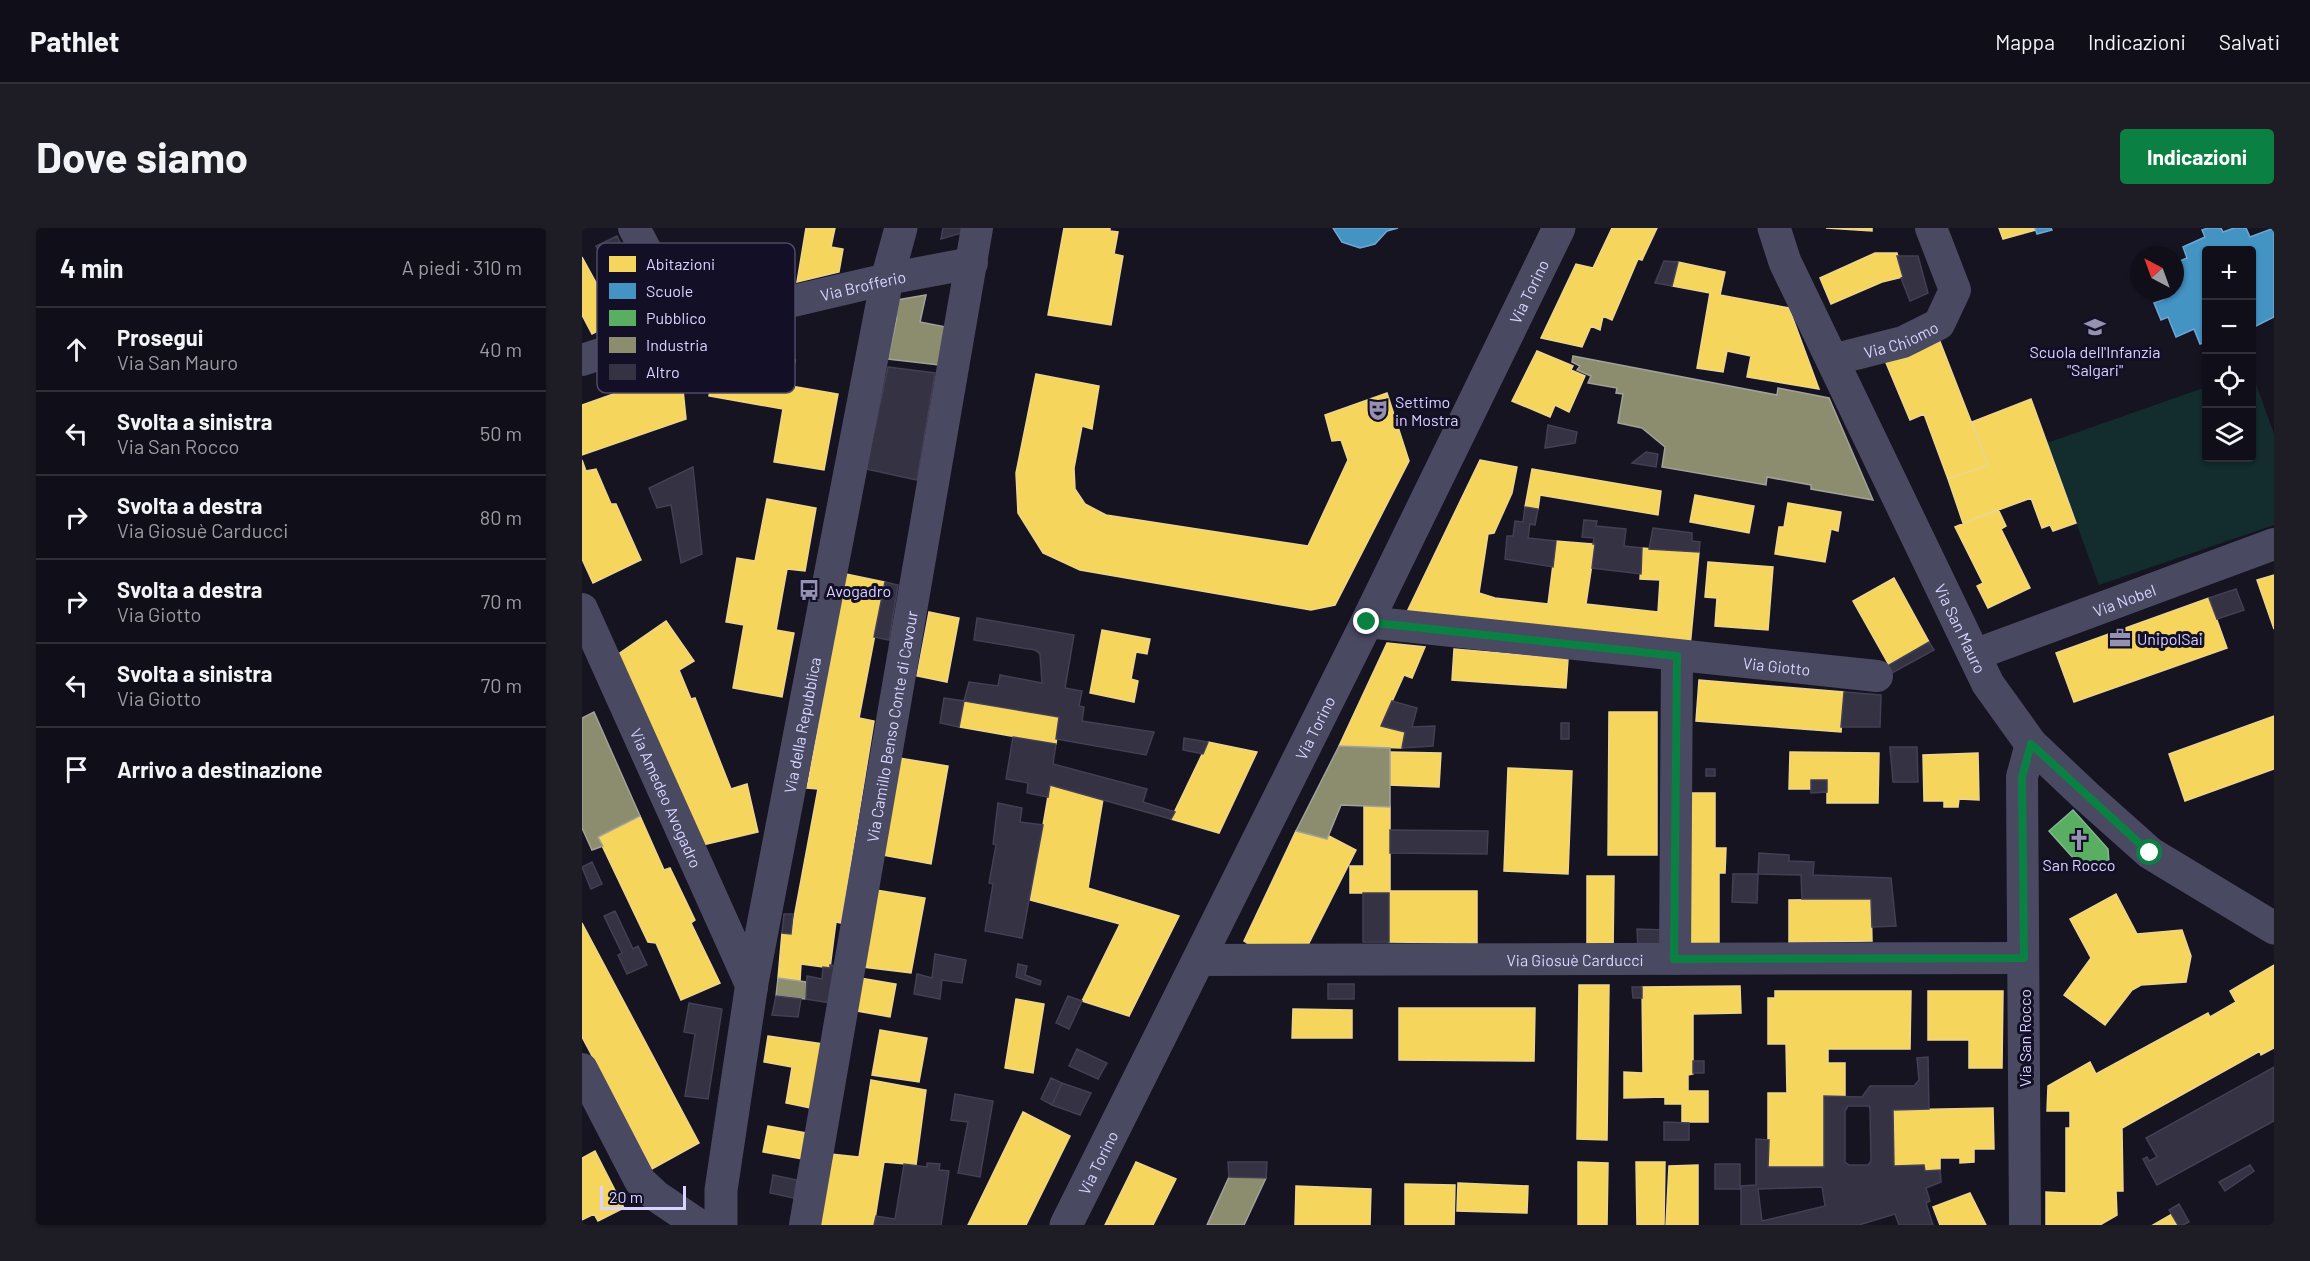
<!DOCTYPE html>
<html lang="it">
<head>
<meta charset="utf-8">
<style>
	:root { --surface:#100f19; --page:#1e1d26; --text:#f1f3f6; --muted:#9c9ca2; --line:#302f38; --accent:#0b8043 }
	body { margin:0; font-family:Barlow,sans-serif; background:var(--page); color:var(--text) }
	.controls { position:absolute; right:18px; top:18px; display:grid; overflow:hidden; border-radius:6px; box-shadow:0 2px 4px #0004 }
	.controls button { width:54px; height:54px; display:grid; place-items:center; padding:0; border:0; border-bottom:2px solid var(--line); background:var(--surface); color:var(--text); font:30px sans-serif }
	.compass { position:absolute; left:1548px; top:18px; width:54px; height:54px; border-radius:50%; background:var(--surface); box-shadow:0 2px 4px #0004; rotate:319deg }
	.scale { position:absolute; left:18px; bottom:15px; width:86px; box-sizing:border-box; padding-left:6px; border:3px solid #d9d4ff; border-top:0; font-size:16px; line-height:21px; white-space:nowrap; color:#d9d4ff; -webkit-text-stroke:4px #130f26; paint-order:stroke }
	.stop { position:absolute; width:18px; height:18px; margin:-14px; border:4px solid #0b8043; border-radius:50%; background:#fff }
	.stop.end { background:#0b8043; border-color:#fff; box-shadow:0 2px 6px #0008 }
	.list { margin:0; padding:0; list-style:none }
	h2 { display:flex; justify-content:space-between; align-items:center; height:78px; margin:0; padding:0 24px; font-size:26px }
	h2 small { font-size:20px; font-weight:400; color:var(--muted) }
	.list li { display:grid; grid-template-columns:39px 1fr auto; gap:18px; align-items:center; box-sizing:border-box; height:84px; padding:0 24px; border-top:2px solid var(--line) }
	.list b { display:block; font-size:22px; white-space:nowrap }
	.list p { margin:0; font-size:20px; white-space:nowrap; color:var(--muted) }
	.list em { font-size:20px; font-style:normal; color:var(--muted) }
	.icon { flex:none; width:33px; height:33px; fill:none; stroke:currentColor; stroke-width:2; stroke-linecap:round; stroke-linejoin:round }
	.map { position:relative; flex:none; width:1692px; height:997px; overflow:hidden; border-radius:6px }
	header { display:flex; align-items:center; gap:36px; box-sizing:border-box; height:84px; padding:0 30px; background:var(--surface); border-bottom:2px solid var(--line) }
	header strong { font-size:28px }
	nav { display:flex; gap:33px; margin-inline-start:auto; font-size:21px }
	.intro { display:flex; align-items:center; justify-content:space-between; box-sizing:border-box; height:144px; padding:0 36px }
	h1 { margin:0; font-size:42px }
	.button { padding:15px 27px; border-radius:6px; background:var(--accent); color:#fff; font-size:21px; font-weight:700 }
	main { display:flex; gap:36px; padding:0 36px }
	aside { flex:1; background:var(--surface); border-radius:6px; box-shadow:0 2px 4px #0004 }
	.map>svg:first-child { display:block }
	.green { fill:#132c2d }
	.homes { fill:#f6d55c; stroke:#edd58d; stroke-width:1.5 }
	.schools { fill:#4393c3; stroke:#70a6d5; stroke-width:1.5 }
	.public { fill:#5aae61; stroke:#80b990; stroke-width:1.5 }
	.industry { fill:#8c8c6e; stroke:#a3a29a; stroke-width:1.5 }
	.building { fill:#343243; stroke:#433f54; stroke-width:1.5; fill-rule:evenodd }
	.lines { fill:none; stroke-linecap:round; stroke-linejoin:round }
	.minor { stroke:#4a4962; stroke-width:32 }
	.tertiary { stroke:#4a4962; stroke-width:33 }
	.route { stroke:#0b8043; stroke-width:8 }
	.labels { text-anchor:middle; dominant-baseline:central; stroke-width:6; stroke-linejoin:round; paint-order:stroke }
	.street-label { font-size:16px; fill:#d9d4ff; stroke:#130f26 }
	.poi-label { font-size:16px; fill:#d9d4ff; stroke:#130f26; text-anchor:start }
	.key { fill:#130f26; stroke:#4e4a67; stroke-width:1.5 }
	.key-label { font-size:16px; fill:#d9d4ff }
</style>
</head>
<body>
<header>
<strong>Pathlet</strong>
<nav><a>Mappa</a><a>Indicazioni</a><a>Salvati</a></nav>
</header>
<div class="intro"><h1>Dove siamo</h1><a class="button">Indicazioni</a></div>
<main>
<aside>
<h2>4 min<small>A piedi · 310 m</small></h2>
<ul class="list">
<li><svg class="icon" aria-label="ahead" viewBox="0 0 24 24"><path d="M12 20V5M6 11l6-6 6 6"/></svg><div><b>Prosegui</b><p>Via San Mauro</p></div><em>40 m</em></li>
<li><svg class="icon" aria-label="left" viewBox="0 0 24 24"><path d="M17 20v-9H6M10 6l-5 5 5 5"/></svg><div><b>Svolta a sinistra</b><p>Via San Rocco</p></div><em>50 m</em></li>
<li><svg class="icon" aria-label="right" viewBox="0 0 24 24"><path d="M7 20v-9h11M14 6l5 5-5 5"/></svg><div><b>Svolta a destra</b><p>Via Giosuè Carducci</p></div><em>80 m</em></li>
<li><svg class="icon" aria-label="right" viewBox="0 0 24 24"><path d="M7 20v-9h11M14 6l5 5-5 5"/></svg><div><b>Svolta a destra</b><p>Via Giotto</p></div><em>70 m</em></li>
<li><svg class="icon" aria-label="left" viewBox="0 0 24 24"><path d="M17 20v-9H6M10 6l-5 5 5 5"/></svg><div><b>Svolta a sinistra</b><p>Via Giotto</p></div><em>70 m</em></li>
<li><svg class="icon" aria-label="arrive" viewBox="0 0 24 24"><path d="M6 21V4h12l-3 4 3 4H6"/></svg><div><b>Arrivo a destinazione</b></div></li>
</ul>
</aside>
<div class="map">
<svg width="1692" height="997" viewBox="0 0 1692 997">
	<rect width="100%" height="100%" fill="#161421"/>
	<path class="green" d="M1670,145L1692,206V297L1517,357L1465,215L1624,159V230H1670Z"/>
	<path class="homes" d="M224,0H253L249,19L261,21L257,44L215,54Z
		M482,0H528V3L536,4L532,26L541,28L529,97L466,87Z
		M1030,0H1075L1060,32L1056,31L1030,92L1021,88L1018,102L1009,98L1000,119L959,110L994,36L1011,40Z
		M1244,0H1290V3Z
		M1417,0H1453L1454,2L1421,11Z
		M1293,25H1315L1321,49L1300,54L1249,76L1238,50Z
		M0,29L35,93L10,106L0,87Z
		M1096,34L1143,44L1138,67L1207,80L1237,161L1165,149L1169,128L1145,123L1141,144L1115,140L1128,65L1090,58Z
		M1357,111L1406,237L1366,251L1342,186L1328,192L1302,130Z
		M136,119L213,132L209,158L256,166L242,242L192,234L201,181L127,168Z
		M955,123L991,138L989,142L1003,148L987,184L973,177L968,189L930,173Z
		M99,142L104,191L0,227V177Z
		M454,146L517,158L510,201L500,198L492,240L493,261L503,276L524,287L726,318L766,232L759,212L750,213L743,187L805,165L827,233L753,377L729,382L498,342L461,325L436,285L434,245Z
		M1449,171L1494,295L1471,303L1468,297L1460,300L1449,270L1381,295L1366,251L1406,237L1390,194Z
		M0,232L4,243L14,241L29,276H34L59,332L11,355L0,331Z
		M898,232L935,239L930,265L912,305L906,306L897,365L913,370L966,376L974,313L1011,316H1013L1004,376L1076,384L1078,352L1058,351L1060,320L1117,324L1108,419L821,392Z
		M950,241L1079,263L1076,287L958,267L956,281L943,279Z
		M1113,267L1172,278L1167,305L1108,294Z
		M185,271L234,280L223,343L205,341L194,402L212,405L200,469L151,460L162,397L144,394L155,330L173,333Z
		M1206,275L1259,284L1256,303L1249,301L1243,334L1193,326L1197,299H1202Z
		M1416,281L1424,298L1419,301L1448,360L1406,380L1395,358L1401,355L1373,299Z
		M1126,334L1191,339L1186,402L1133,398L1135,370L1123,369Z
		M264,346L303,354L277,490L292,493L259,695L254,694L248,740L219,736L218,753L196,750L200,705L209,706L236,561L225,560Z
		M1692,347V401L1675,352Z
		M1312,350L1347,414L1307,437L1271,373Z
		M1627,370L1645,420L1492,474L1474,425Z
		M347,384L377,390L365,454L335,448Z
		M84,393L112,433L97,442L109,471L113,470L149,561L165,556L176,604L117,618L32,429Z
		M520,402L568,411L565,426L554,424L549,451L556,453L552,474L508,465Z
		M805,415L843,419L830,450L822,447L799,498L823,504L820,520L757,518Z
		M872,421L986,431L984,460L870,452Z
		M1117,452L1262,464L1259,504L1114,493Z
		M382,473L477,489L474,516L377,499Z
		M1027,484H1075V627H1026Z
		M1692,488V541L1603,573L1587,526Z
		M626,514L675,524L637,605L589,591Z
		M808,524L859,525L857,559L807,557Z
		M1208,524L1297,525L1296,575H1245V552H1229V561H1207Z
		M1396,525L1397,572L1377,571L1376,579H1362V573H1342L1341,527Z
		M317,530L366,538L349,636L300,627Z
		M926,540L990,543L986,646L922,643Z
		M468,557L521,571L506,660L597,688L547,788L500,773L538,696L448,672Z
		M1103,565H1133V620H1144L1143,645H1137V725L1104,726Z
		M782,578L808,579V663H895V715L807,714V665H768V638H782Z
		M58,588L82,642L88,640L113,692L109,695L138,755L99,772L74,715L66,714L16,609Z
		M714,603L745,611L747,608L774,622L725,719H671L662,713Z
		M1005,648H1032L1031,725L1005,724Z
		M294,662L343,670L329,745L281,739Z
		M1534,666L1555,706L1600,702L1609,728L1604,754L1559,757L1550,762L1523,797L1482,767L1509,730L1488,691Z
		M1289,671L1290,713L1207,714V672Z
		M0,695L117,915L70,941L0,809Z
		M1692,737V820L1679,827L1678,823L1540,900L1541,963H1534L1535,987L1518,997H1464V964L1484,965V900H1488V883H1465L1466,858L1508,834L1514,846L1626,785L1628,789L1654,774L1648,763Z
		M278,750L314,756L308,789L274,783Z
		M997,757H1027L1025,912L995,911Z
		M1158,758L1159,785L1111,786V846L1106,847V863H1126V894H1100V876H1083V869L1042,870V844L1061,845L1060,759Z
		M1193,763H1329L1328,821H1246V835H1263V869L1242,868V939H1186V865H1205L1204,816H1186V770H1193Z
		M1346,763H1421L1420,840H1387V812H1346Z
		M434,771L462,776L451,845L423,840Z
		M817,780H953L952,833L817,832Z
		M711,781L770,782V810H710Z
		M298,802L345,810L337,854L290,847Z
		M186,808L241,816L229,880L204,875L210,839L182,834Z
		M289,852L344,862L334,937L302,934L292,997H236L249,926L277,929Z
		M1411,880L1412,921H1392V934L1378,935V930H1358V942L1343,943L1342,937L1312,938L1311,882Z
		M441,884L488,908L444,997H386Z
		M186,898L225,905L220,931L181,924Z
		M13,923L42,980L16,993L12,986L0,992V930Z
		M554,934L594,951L571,997H523Z
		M996,934L1026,935L1025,997H996Z
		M1054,934H1083L1082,997H1055Z
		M1116,937V997H1084L1087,938Z
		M876,955L946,958L945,985L875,983Z
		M823,956L873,957L872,997H823Z
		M714,958L789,961L788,997H713Z
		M1388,965L1404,997H1358L1351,979Z
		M1590,986L1596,997H1571Z"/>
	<path class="schools" d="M816,0L805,3L793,16L778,20L760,14L751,0Z
		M1453,0H1469L1470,2L1455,6Z
		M1626,0H1639L1641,4L1652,0H1664L1668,9L1692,0V89L1670,100V22H1624V114L1618,116L1612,101L1594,109L1586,89L1579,92L1572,75L1581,72L1577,63H1593V35L1605,30L1601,19L1623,9L1620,2Z"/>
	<path class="public" d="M1491,582L1526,621L1527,635L1518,643H1503L1467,603Z"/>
	<path class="industry" d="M344,67L338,94L364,99L357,137L306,131L315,89L311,88L315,72Z
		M991,128L1195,167L1196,160L1247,170L1291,272L1229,261V257L1185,249L1184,257L1080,239L1083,219L1060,200L1036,195L1041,166L1034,165L1035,160L1006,155L1009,148L995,142L998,138L990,134Z
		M12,484L58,588L16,609L21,618L10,622L0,600V490Z
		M757,518L808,520V579L759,577L745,611L714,603Z
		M196,750L224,754V771L194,768Z
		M647,949L684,950L662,997H625Z"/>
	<path class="building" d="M361,0H381L380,5L359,11Z
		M35,8L46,30L26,41L14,18Z
		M1315,28H1336L1346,65L1328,73L1319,50L1321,49Z
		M1082,33L1096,34L1090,58L1073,55Z
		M306,139L353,145L335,252L284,241Z
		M966,197L995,204L993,215L963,220Z
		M1064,224L1076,226L1074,239L1050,235Z
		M111,239L120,326L99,335L89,277L75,280L67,260Z
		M943,279L956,281L953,297L948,296L946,310L974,313L971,339L923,331L925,308H931L933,293L941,294Z
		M1002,292L1015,293L1014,298L1044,301L1042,318L1060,320L1059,346L1010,340L1013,316H1011L1012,310L1000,309Z
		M1071,300L1110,305V313L1118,314L1117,324L1067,321Z
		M303,354L316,357L307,412L292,409Z
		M1654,361L1662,382L1635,391L1627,370Z
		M395,390L492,407L483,460L500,463L497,478L502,479L500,493L572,504L564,527L474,511L477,489L382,473L387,454L416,458L418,447L460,455L458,426L453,422L392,412Z
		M1347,414L1352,422L1310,445L1307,437Z
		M1262,464L1299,467L1298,499H1259Z
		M362,470L382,473L377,499L358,495Z
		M810,473L835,480L830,499L853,498L851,518L820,520L823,504L799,498Z
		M979,495H987V511H979Z
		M431,509L474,516L471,536L565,561L561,574L593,584L589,591L468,557L466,569L445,565L446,555L424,551Z
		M602,510L626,514L621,526L601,522Z
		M1308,519H1335L1336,554H1311Z
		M1124,541H1133V548H1124Z
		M1229,552H1245V564L1229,565Z
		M416,575L440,580L438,594L461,597L440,710L403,703L411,656L407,655L414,617L411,616Z
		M808,602L906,603L905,626L808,625Z
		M1177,625L1207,627V633L1232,634L1231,647L1309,650L1314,698L1290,699L1289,671H1220L1219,647L1176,646Z
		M10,634L20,656L9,661L0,639Z
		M1151,646H1176L1175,675L1150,674Z
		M781,665H807V714H781Z
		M33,683L51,721L56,718L65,737L45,746L36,727L40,725L22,688Z
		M202,686H211L209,706L200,705Z
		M1055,701L1083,702L1084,724L1056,719Z
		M353,726L384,732L380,755L360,752L358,771L332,766L335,746L350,750Z
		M436,736L445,738L443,747L459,753L458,757L434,749Z
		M248,737L254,738L248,775L224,771L225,748L240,751L241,739L248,740Z
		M746,756H772V771H746Z
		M1050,759H1060V770H1051Z
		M194,768L219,771L216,789L190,787Z
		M486,768L500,773L487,801L474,795Z
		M107,775L140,781L126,871L103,868L113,806L102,804Z
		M495,821L525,835L516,851L487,838Z
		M1346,829L1347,881L1311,882L1312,938L1342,937L1343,943L1358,942L1359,954L1344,960L1348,973L1344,975L1351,997H1317L1313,986L1277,997H1159V958L1174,957V911L1187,912L1186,939H1242V868L1280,869L1288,858H1332L1337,852L1335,830ZM1266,878H1287L1288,881L1289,933L1286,937H1267L1263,934V883ZM1240,959L1243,978L1180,993L1176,961Z
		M1111,833H1122V845H1111Z
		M1692,839V893L1575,957L1561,931L1565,929L1567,933L1575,929L1564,910Z
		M469,850L480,855L470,877L459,871Z
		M480,855L509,865L498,887L470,877Z
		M373,866L411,873L398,949L376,945L386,894L369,892Z
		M1082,894L1107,895V912H1082Z
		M646,934H685L684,950L647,949Z
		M345,935L358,936L357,942L367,943L359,997H292L294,988L313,991L322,936L345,939Z
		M1133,936H1158V961H1133Z
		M1668,937L1672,943L1643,963L1637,954Z
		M191,947L215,952L212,970L188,965Z
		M1597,976L1607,994L1601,997H1596L1587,982Z"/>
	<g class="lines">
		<g class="minor">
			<path d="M52,0L104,98"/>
			<path id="s1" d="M0,132L104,98L305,51L390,35"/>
			<path id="s2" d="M1250,132L1321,114L1357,96L1373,62L1349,0"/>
			<path id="s3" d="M0,381L170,759"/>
			<path id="s4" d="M785,394L1295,448"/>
			<path id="s5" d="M1392,427L1692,316"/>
			<path d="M1093,731L1095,428"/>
			<path id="s6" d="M618,732L1441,730"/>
			<path d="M0,841L58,953L74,968L117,997"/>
			<path id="s7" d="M223,997L395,0"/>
			<path d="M1443,997L1440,549L1449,516"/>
		</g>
		<g class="tertiary">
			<path id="s8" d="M1192,0L1203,34L1392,427L1406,456L1449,516L1504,568L1568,625L1692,700"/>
			<path id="s9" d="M139,997V962L170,755L305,51L319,0"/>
			<path id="s10" d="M484,997L785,394L977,0"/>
		</g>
	</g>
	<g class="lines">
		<path class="route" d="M785,394L1095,428L1092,731L1442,730L1440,549L1449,516L1568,625"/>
	</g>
	<defs>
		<symbol id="school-bare" viewBox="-9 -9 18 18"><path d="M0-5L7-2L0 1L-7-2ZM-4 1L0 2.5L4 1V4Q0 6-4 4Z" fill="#9591b1" stroke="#130f26" stroke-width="2.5" paint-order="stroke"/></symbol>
		<symbol id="theatre-bare" viewBox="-9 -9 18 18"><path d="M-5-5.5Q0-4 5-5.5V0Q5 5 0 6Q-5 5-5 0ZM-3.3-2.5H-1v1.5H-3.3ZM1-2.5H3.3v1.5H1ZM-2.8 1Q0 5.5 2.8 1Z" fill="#9591b1" stroke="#130f26" stroke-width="2.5" paint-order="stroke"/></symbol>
		<symbol id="bus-bare" viewBox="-9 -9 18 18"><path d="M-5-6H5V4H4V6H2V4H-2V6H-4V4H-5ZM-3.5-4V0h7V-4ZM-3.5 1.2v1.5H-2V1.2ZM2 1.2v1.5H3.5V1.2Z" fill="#9591b1" stroke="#130f26" stroke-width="2.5" paint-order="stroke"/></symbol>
		<symbol id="office-bare" viewBox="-9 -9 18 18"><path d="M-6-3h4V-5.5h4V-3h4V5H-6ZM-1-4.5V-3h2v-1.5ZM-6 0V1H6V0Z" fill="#9591b1" stroke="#130f26" stroke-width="2.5" paint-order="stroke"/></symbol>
		<symbol id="church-bare" viewBox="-9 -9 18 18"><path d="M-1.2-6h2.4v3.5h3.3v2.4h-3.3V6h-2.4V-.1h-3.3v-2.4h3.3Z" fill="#9591b1" stroke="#130f26" stroke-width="2.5" paint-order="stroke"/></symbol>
	</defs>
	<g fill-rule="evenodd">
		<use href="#school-bare" x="1498" y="84" width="30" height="30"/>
		<use href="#theatre-bare" x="781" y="167" width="30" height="30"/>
		<use href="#bus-bare" x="212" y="347" width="30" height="30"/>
		<use href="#office-bare" x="1523" y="395" width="30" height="30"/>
		<use href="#church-bare" x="1482" y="597" width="30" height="30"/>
	</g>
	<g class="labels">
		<g class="street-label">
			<text stroke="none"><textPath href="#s1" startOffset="291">Via Brofferio</textPath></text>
			<text stroke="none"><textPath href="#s10" startOffset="1042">Via Torino</textPath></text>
			<text stroke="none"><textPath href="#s2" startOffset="72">Via Chiomo</textPath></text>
			<text stroke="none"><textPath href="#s5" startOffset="160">Via Nobel</textPath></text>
			<text stroke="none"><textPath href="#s8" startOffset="442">Via San Mauro</textPath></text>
			<text stroke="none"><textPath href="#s4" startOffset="412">Via Giotto</textPath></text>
			<text stroke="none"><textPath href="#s9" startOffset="507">Via della Repubblica</textPath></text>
			<text stroke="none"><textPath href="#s7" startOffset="506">Via Camillo Benso Conte di Cavour</textPath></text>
			<text stroke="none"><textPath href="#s10" startOffset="556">Via Torino</textPath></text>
			<text stroke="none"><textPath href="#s3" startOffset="207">Via Amedeo Avogadro</textPath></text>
			<text stroke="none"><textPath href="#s6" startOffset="375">Via Giosuè Carducci</textPath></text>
			<text transform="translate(1442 810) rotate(-90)">Via San Rocco</text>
			<text stroke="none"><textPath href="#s10" startOffset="70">Via Torino</textPath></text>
		</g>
		<g class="poi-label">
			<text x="1513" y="123" text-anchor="middle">Scuola dell'Infanzia<tspan x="1513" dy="18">"Salgari"</tspan></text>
			<text x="813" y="173">Settimo<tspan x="813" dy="18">in Mostra</tspan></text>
			<text x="244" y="362">Avogadro</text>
			<text x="1555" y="410">UnipolSai</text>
			<text x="1497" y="636" text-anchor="middle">San Rocco</text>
		</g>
	</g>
	<rect x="15" y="15" width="198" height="150" rx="9" class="key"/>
	<rect x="27" y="28" width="27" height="16" fill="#f6d55c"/>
	<rect x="27" y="55" width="27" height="16" fill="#4393c3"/>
	<rect x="27" y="82" width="27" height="16" fill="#5aae61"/>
	<rect x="27" y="109" width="27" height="16" fill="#8c8c6e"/>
	<rect x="27" y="136" width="27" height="16" fill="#343243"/>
	<g class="key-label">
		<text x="64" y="42">Abitazioni</text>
		<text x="64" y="69">Scuole</text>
		<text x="64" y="96">Pubblico</text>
		<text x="64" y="123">Industria</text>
		<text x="64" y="150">Altro</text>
	</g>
</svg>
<div class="controls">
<button>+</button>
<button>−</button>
<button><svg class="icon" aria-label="locate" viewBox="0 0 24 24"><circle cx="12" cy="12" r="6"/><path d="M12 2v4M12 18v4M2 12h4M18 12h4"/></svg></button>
<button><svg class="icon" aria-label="layers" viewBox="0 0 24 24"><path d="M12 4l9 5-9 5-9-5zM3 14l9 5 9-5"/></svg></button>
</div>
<svg class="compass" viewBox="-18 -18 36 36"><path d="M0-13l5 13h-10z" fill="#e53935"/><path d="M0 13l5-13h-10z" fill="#9c9ca2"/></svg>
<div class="scale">20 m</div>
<div class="stop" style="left:1568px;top:625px"></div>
<div class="stop end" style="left:785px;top:394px"></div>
</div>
</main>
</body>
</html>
